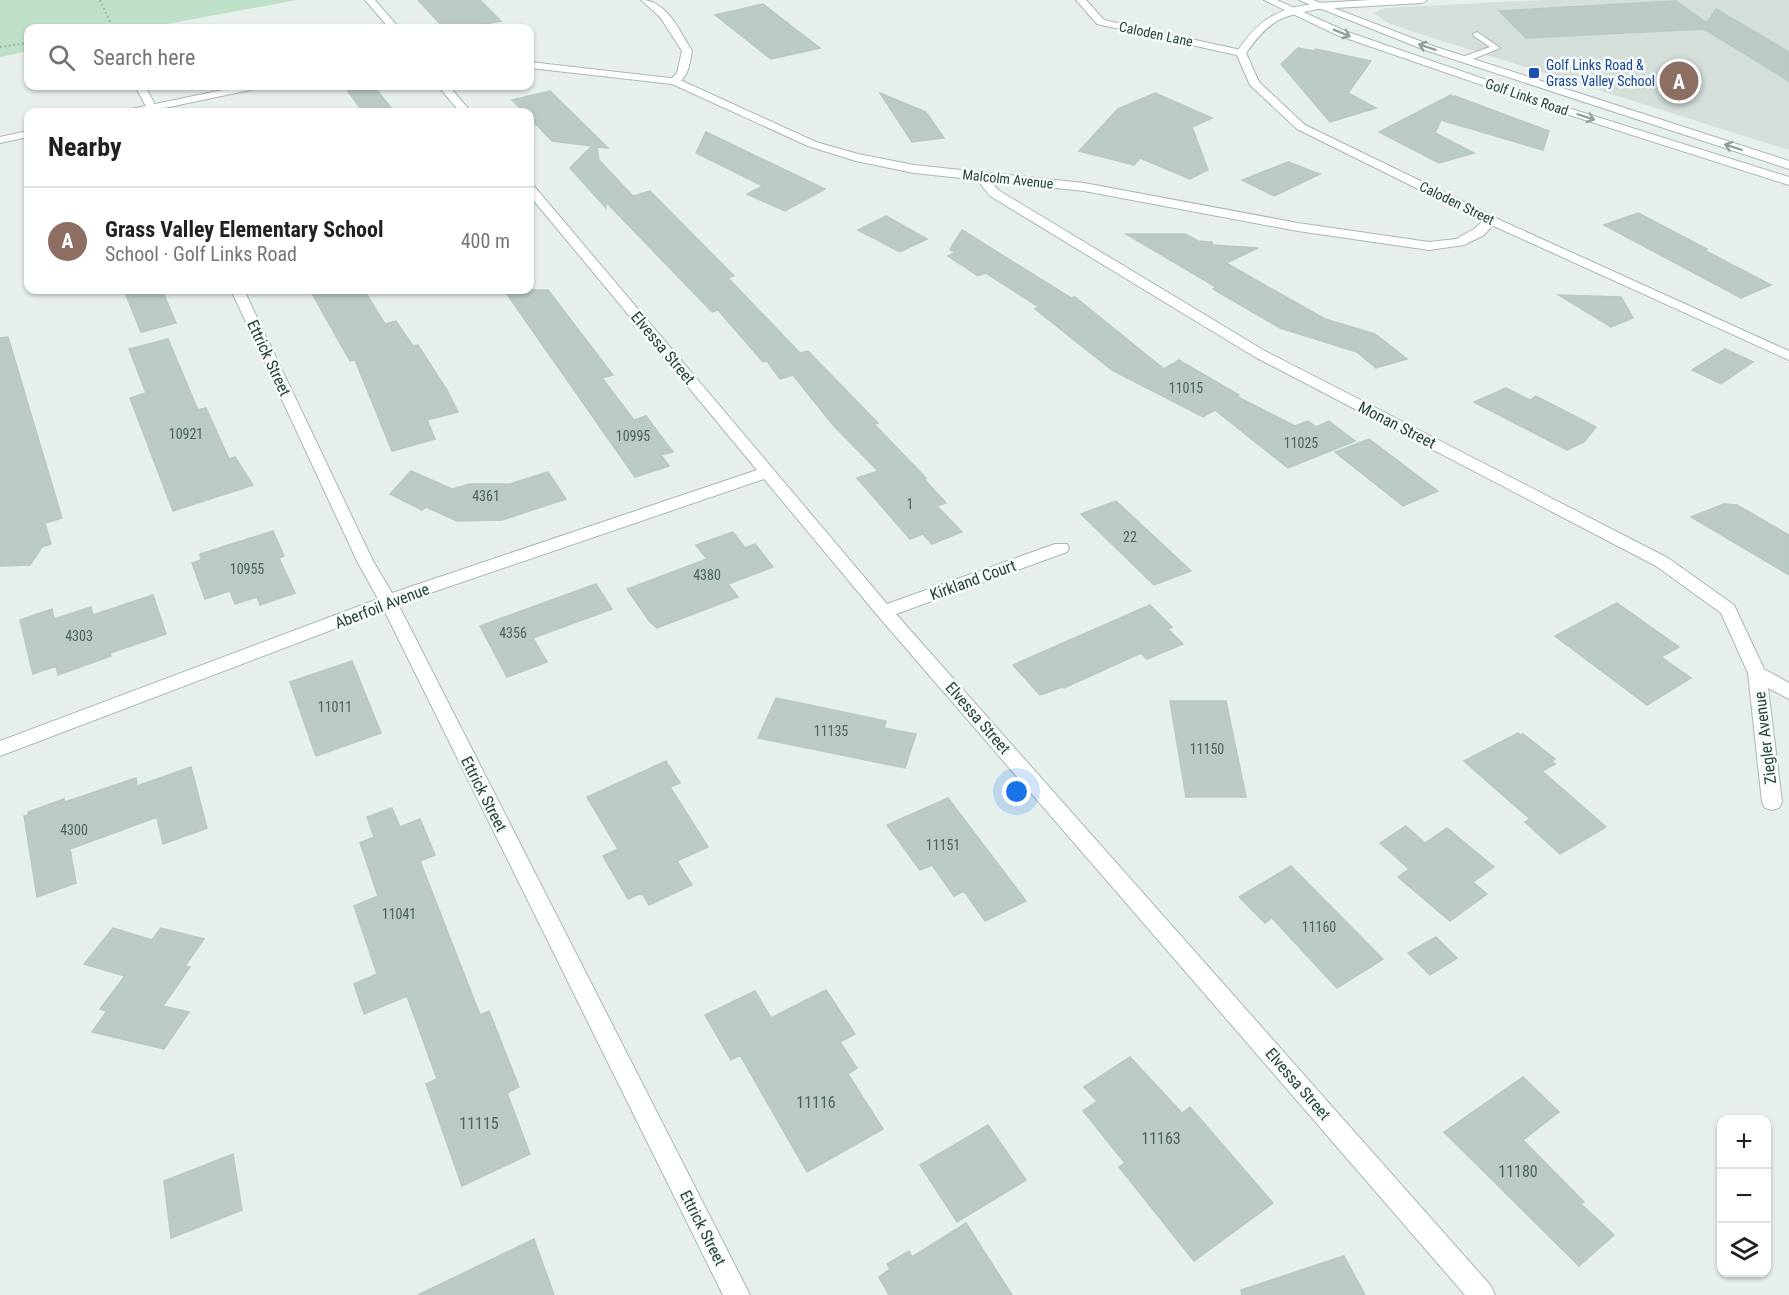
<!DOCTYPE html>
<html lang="en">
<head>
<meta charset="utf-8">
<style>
	:root { --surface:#fff; --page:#f2f2f2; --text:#202124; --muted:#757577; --line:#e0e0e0; --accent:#111827 }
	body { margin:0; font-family:"Roboto Condensed",sans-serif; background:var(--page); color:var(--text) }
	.controls { position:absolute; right:18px; bottom:18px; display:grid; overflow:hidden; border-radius:12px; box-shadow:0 2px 4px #0004 }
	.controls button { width:54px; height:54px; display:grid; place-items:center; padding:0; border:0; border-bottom:2px solid var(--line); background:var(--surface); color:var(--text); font:30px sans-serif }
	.you { position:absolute; left:1017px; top:792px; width:21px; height:21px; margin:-15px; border:4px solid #fff; border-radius:50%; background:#1a73e8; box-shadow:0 0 0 9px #1a73e833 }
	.badge { display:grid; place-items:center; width:39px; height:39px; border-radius:50%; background:var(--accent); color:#fff; font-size:20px; font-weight:700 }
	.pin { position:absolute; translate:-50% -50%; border:3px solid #fff; box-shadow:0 2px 6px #0006 }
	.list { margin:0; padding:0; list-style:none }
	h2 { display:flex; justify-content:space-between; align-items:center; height:78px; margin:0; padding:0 24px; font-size:26px }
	h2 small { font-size:20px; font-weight:400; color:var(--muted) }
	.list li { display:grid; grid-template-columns:39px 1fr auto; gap:18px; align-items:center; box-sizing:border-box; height:108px; padding:0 24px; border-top:2px solid var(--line) }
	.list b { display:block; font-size:22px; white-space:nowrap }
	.list p { margin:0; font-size:20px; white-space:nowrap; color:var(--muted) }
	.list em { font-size:20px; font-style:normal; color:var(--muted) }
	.icon { flex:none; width:33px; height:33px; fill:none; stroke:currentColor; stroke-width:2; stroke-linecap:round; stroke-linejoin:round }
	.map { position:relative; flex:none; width:1789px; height:1295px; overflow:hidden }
	.search { position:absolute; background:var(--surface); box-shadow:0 2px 4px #0004; left:24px; top:24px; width:510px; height:66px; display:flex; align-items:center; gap:15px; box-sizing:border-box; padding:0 21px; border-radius:12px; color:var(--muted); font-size:22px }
	.panel { position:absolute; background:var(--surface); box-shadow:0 2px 4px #0004; left:24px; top:108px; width:510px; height:186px; border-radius:12px }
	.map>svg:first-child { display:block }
	.built { fill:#d4dfda }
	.green { fill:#bfe0c8 }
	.building { fill:#bbcac4; stroke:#b8c9c2; stroke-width:1.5 }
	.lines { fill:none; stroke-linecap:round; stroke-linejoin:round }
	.service-casing { stroke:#a8b8b2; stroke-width:2 }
	.minor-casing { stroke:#a8b8b2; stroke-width:2 }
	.tertiary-casing { stroke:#a8b8b2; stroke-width:2 }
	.secondary-casing { stroke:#a4bbb3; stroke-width:2 }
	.path { stroke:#86b3a5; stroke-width:2; stroke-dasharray:1.5 3; stroke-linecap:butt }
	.service { fill:#fff; fill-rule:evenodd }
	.minor { fill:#fff; fill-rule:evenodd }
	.tertiary { fill:#fff; fill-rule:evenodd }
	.secondary { fill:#fff; fill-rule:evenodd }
	.oneway { stroke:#92a09c }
	.transit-dot { fill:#1a4fb4; stroke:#f7fbf9; stroke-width:2 }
	.labels { text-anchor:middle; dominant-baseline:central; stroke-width:5; stroke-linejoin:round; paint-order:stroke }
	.far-street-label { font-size:14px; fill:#24423a; stroke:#f7fbf9 }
	.far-transit-label { font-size:14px; fill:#164399; stroke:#f7fbf9; text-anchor:start }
	.number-label { font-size:14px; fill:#4a645c }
	.street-label { font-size:16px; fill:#24423a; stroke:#f7fbf9 }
	.near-number-label { font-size:16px; fill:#4a645c }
</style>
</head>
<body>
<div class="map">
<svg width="1789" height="1295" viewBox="0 0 1789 1295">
	<rect width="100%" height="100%" fill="#e6efeb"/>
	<path class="built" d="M1542,0H1789V150L1414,32L1386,22L1374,13L1385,8Z"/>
	<path class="green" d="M0,0H297L145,28H28V51L0,57Z"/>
	<path class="building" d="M418,0H480L501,21L463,28H444Z
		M1676,1L1707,23L1716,9L1789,52V81L1704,29L1526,38L1499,11Z
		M763,4L820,48L771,59L715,15Z
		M1298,48L1314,51L1316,49L1371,61L1348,93L1376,108L1330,122L1281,64Z
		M344,86H374L394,112H363Z
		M550,91L608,148L597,147L599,160L633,196L650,191L734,276L728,278L800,353L808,351L878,423L874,424L926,478H923L946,503L937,506L962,532L932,544L923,534L910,539L857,478L878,471L833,425L793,375L780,379L767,361L763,362L718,310L712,312L605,201L606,208L570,168L592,146L552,141L530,118V112H524L512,100Z
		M880,93L926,112L944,138L912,142Z
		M1155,93L1212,118L1192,127L1208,170L1190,179L1140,158L1134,165L1079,151L1118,109Z
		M1451,95L1450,97L1455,96L1549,131L1543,150L1441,120L1435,133L1474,153L1439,163L1379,132Z
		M706,132L825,189L785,211L747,194L763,186L696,153Z
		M1288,162L1320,174L1274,196L1242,180Z
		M1638,213L1707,249L1704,250L1771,285L1741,298L1604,225Z
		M886,216L927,239L900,252L858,230Z
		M962,230L1071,298L1075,297L1164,369L1179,360L1239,395L1236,396L1295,426L1308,421L1316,427L1329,421L1355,441L1288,468L1215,410L1203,417L1112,370L1035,309L1039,307L986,273L978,276L948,256L955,253L950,249Z
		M1126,234H1185L1198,241L1212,242L1213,245L1258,248L1226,263L1325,319L1375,334L1407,359L1376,368L1357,352L1280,328L1213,289L1216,287Z
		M124,290H162L176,323L141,332Z
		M310,290H364L385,324L396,321L413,346L418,345L447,390L458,412L427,420L435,439L392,451L355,360L350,361Z
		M504,290H548L613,375L602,378L634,420L646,416L673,452L661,455L669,466L635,477Z
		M1559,295L1621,297L1633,318L1611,327Z
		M8,337L62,518L45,523L51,544L42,547L30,565L0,566V338Z
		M168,339L198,410L206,408L229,459L235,457L253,485L173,511L130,398L146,393L129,349Z
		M1725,349L1753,362L1721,384L1692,370Z
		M1506,388L1530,400L1536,396L1596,427L1584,442L1567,450L1474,402Z
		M1369,439L1438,491L1403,506L1335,452Z
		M411,471L452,489L470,484H510L548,472L566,499L502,520L457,521L426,507L422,510L390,494Z
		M1116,501L1191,571L1154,585L1081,514Z
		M1724,504L1737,505L1789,535V575L1691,517Z
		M273,531L284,556L279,558L295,593L260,605L257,597L235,604L230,591L205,599L192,563L201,560L200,554Z
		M733,532L745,548L755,544L773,567L728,584L738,597L657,628L650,622L627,589L707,559L696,545Z
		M596,584L612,609L533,638L547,662L507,677L480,626Z
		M153,595L166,634L110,653L111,656L58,675L56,666L33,674L20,620L52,609L54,619L91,607L93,615Z
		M1617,603L1679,647L1661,657L1691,678L1647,705L1555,636Z
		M1150,605L1172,627L1168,629L1183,644L1147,659L1141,653L1064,688L1062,687L1040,695L1013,665Z
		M352,661L381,733L316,756L290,682Z
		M776,698L886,721L884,728L916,734L905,768L758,738Z
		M1170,701H1226L1246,797H1186Z
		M1518,733L1521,735L1523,734L1555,759L1552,761L1555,764L1542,771L1606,827L1560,854L1525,822L1530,819L1464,761Z
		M666,761L680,783L670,787L708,847L677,861L692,885L649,905L642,893L628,899L603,856L618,849L587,797Z
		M191,767L207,828L163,844L157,817L70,849L76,883L37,897L24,816L28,815V812L64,799L65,802L136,778L137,786Z
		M948,798L1026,901L985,921L964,891L954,896L932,865L920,870L887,825Z
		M392,808L400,827L420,819L435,855L420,861L480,1015L489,1011L519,1087L507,1093L530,1154L462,1186L426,1084L437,1079L407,996L364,1014L354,984L377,974L354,906L378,896L360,843L374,837L367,817Z
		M1406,826L1425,843L1447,828L1494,867L1473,882L1487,894L1450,921L1398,877L1409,869L1380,843Z
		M1291,866L1383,959L1337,988L1272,918L1265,923L1239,897Z
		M113,928L152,940L161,928L204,939L185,966L190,967L163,1006L189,1012L164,1049L92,1032L107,1011L100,1009L125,976L84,964Z
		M1436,937L1457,958L1430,975L1408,953Z
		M826,990L855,1034L840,1042L857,1068L848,1074L883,1129L807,1172L740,1055L731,1060L705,1015L755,991L771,1018Z
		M1130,1057L1182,1113L1190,1107L1273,1203L1194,1261L1119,1167L1125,1163L1083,1111L1097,1101L1084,1087Z
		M1523,1077L1559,1112L1523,1140L1584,1202L1581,1204L1614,1235L1579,1266L1444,1132Z
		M988,1125L1026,1180L957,1222L920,1165Z
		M233,1154L242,1210L171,1238L164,1181Z
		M966,1223L1012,1295H889L879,1277L890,1269L887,1264L909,1251L912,1257Z
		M534,1239L554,1295H418Z
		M1344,1256L1365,1295H1242L1241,1290Z"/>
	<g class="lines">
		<defs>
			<path id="service" d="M1477,32L1500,48L1468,61H1462V57L1490,47L1474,36L1473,34Z"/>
			<path id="minor" d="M365,0H375L399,28H389Z
				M641,0C667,0 680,32 692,51C689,65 689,79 674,84L669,81L677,73L682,51L660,17Z
				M1076,0H1086L1104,20L1241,50L1246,53L1241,56L1097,24Z
				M1370,0H1427L1422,3L1318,9L1313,6L1318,3Z
				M135,86H145L159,112H149Z
				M438,86H449L471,112H460Z
				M981,173L985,174L998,190L1265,351L1668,558L1734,605L1764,669L1789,683V699L1768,688L1782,802L1779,808L1772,810L1765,808L1762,802L1748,673L1721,613L1656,566L1255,357L990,196L975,177Z
				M530,185L534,186L887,604L1055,544H1067L1069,548L1067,552L896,614L1491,1286L1495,1295H1465L878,616L764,479L398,604L750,1295H723L384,610L0,756V741L378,599L357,561L231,290H244L373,561L392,593L757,470L530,196Z
				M1491,216L1789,351V360L1487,223L1485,220Z"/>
			<path id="tertiary" d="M1318,3L1323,6L1322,8C1281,17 1272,17 1246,53L1259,82L1305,125L1495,217L1497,220L1484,235L1464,245L1429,250L1298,231L1084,191L914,173L856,161L808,146L672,84L530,68V62L678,79L816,142L858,154L914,165L1084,183L1298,223L1429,242L1456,239L1474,229L1483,221L1297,129L1250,85L1236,53C1260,18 1276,9 1318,3Z
				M242,86H260L255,89L145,112H125L131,109Z
				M28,131V137L0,143V137Z"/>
			<path id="secondary" d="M1264,0H1277L1345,31L1565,107L1789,177V185L1557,111L1337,35Z
				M1299,0H1313L1433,46L1789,161V169L1425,50Z"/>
		</defs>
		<use href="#service" class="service-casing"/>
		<use href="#minor" class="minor-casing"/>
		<use href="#tertiary" class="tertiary-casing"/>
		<use href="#secondary" class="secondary-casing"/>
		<path class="path" d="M100,0L113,28
			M0,47L28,43"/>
		<use href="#service" class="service"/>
		<use href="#minor" class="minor"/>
		<use href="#tertiary" class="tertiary"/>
		<use href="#secondary" class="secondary"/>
	</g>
	<defs><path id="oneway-shaft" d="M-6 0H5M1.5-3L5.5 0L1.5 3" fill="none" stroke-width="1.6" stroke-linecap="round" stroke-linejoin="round" transform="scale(1.5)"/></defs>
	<g class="oneway">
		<use href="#oneway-shaft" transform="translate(1342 33) rotate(22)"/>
		<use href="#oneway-shaft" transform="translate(1427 47) rotate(-161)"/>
		<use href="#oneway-shaft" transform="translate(1586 117) rotate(18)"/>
		<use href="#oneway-shaft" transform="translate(1733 147) rotate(-162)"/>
	</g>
	<rect class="transit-dot" x="1528" y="67" width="12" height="12" rx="3"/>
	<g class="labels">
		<g class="far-street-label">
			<text transform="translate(1156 34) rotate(12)">Caloden Lane</text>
			<text transform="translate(1527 97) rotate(19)">Golf Links Road</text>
			<text transform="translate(1008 179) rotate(6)">Malcolm Avenue</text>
			<text transform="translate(1457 203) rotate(26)">Caloden Street</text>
		</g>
		<g class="far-transit-label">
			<text x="1546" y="65">Golf Links Road &amp;<tspan x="1546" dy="16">Grass Valley School</tspan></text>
		</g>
		<g class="number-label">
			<text x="1186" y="388">11015</text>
			<text x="186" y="434">10921</text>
			<text x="633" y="436">10995</text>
			<text x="1301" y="443">11025</text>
			<text x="486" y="496">4361</text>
			<text x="910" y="504">1</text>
			<text x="1130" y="537">22</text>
			<text x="247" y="569">10955</text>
			<text x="707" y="575">4380</text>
			<text x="513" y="633">4356</text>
			<text x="79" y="636">4303</text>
			<text x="335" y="707">11011</text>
			<text x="831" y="731">11135</text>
			<text x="1207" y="749">11150</text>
			<text x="74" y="830">4300</text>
			<text x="943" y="845">11151</text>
			<text x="399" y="914">11041</text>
			<text x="1319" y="927">11160</text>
		</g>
		<g class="street-label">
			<text transform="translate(663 348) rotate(50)">Elvessa Street</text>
			<text transform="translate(269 358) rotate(65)">Ettrick Street</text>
			<text transform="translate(1397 425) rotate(27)">Monan Street</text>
			<text transform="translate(973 580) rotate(-20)">Kirkland Court</text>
			<text transform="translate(382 606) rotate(-21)">Aberfoil Avenue</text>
			<text transform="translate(978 718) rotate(49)">Elvessa Street</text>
			<text transform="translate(1765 738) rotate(-97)">Ziegler Avenue</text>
			<text transform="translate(484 794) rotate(63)">Ettrick Street</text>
			<text transform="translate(1298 1084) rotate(49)">Elvessa Street</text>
			<text transform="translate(703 1228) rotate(63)">Ettrick Street</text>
		</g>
		<g class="near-number-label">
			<text x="816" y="1102">11116</text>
			<text x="479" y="1123">11115</text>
			<text x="1161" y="1138">11163</text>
			<text x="1518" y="1171">11180</text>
		</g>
	</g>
</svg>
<div class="controls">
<button>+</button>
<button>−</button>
<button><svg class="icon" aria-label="layers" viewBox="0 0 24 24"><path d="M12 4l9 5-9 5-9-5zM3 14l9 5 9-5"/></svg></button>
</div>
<div class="you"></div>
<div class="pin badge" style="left:1679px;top:81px;background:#8d6e63">A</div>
<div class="search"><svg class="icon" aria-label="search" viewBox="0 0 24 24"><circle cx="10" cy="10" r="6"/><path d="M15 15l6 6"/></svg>Search here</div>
<section class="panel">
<h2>Nearby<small></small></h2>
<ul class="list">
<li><span class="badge" style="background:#8d6e63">A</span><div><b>Grass Valley Elementary School</b><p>School · Golf Links Road</p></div><em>400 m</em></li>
</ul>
</section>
</div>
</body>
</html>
